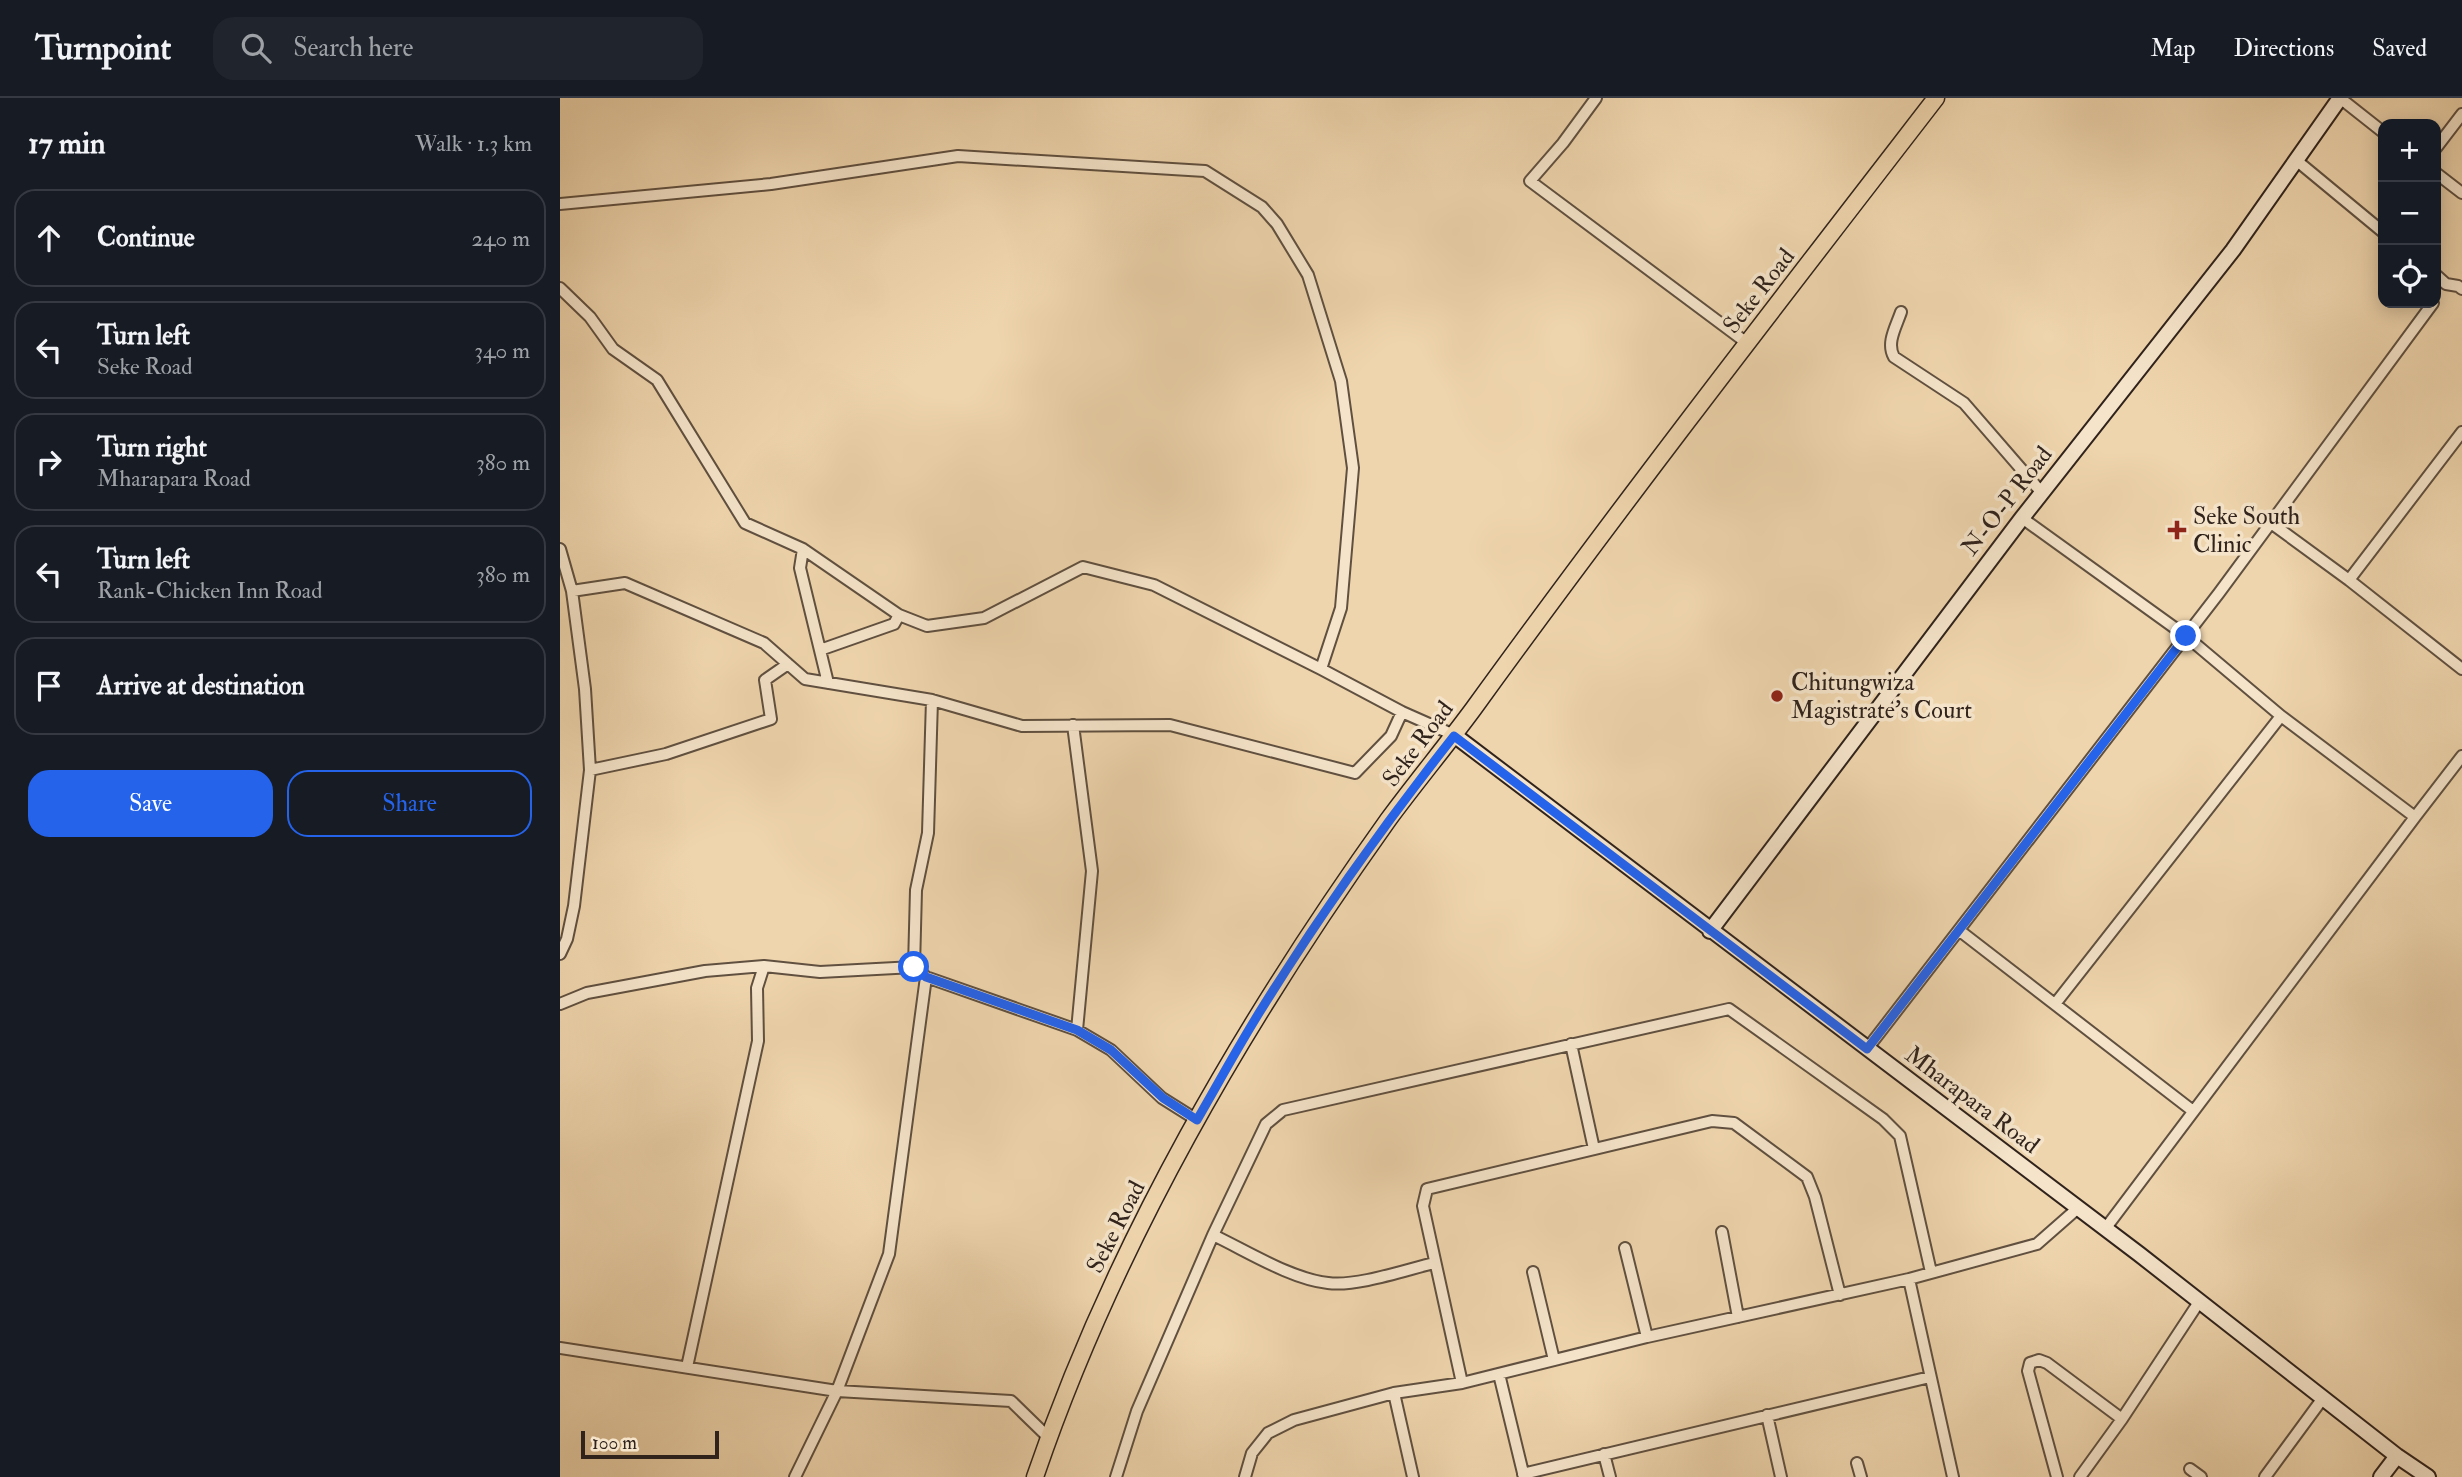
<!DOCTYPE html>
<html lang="en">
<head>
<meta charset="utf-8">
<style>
	:root { --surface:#171b24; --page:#20242c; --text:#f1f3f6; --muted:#9ea1a6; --line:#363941; --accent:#2563eb }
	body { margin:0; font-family:"IM FELL Double Pica",serif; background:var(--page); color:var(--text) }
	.controls { position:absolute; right:21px; top:21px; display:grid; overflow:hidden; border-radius:14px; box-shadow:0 4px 18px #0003 }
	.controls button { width:63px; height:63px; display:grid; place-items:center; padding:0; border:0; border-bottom:2px solid var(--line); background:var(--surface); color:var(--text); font:35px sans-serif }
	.scale { position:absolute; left:21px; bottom:18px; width:138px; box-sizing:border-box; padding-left:7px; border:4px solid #30231c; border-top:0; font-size:19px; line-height:24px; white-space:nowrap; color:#30231c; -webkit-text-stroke:5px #f5e4ca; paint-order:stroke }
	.stop { position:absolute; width:21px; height:21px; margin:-16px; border:5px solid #2563eb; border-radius:50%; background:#fff }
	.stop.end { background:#2563eb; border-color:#fff; box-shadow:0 2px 7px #0008 }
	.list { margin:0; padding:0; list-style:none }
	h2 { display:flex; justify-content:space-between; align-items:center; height:91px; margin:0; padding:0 28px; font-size:30px }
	h2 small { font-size:23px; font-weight:400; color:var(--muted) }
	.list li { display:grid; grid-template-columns:46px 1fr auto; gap:21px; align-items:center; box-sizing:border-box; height:98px; margin:0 14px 14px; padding:0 14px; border:2px solid var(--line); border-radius:21px }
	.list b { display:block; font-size:26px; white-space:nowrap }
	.list p { margin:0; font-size:23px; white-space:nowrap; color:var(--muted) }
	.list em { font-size:23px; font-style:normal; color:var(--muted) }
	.actions { display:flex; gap:14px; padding:21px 28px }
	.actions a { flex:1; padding:16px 0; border:2px solid var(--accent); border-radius:21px; text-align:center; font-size:24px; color:var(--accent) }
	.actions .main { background:var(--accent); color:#fff }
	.icon { flex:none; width:38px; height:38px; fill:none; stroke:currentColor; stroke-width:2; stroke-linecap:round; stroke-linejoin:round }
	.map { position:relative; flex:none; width:1902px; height:1379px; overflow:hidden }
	header { display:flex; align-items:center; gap:42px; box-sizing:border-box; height:98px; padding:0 35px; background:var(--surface); border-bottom:2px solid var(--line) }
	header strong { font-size:33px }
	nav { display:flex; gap:38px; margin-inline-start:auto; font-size:24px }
	.search { width:490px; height:63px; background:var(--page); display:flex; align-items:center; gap:18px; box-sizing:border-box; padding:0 24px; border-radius:21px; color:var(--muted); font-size:26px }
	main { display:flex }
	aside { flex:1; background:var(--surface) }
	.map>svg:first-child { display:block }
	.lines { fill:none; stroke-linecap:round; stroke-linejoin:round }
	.street-casing { stroke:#605040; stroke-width:14 }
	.secondary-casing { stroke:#30231c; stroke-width:18 }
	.primary-casing { stroke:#30231c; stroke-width:19 }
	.street { stroke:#f5e4ca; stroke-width:10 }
	.secondary { stroke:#f5e4ca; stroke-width:14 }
	.primary { stroke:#efd5ad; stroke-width:16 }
	.route { stroke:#2563eb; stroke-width:9 }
	.poi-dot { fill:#8f2418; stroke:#f5e4ca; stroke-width:2.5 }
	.labels { text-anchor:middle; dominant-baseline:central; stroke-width:7; stroke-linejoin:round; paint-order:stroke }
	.street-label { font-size:24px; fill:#30231c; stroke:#f5e4ca }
	.poi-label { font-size:24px; fill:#30231c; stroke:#f5e4ca; text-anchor:start }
</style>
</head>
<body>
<header>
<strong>Turnpoint</strong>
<div class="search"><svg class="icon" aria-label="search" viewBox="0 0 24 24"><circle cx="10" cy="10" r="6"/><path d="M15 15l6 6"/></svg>Search here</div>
<nav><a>Map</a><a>Directions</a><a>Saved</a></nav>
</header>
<main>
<aside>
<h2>17 min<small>Walk · 1.3 km</small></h2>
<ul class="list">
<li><svg class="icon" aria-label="ahead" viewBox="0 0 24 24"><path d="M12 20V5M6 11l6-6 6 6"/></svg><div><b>Continue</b></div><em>240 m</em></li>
<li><svg class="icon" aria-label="left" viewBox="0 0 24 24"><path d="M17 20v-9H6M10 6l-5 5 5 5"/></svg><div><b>Turn left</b><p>Seke Road</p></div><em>340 m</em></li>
<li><svg class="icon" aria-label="right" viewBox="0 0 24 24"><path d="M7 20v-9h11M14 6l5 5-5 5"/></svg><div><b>Turn right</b><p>Mharapara Road</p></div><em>380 m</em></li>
<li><svg class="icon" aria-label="left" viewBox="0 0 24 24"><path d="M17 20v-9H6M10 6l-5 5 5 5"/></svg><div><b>Turn left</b><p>Rank-Chicken Inn Road</p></div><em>380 m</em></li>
<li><svg class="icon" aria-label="arrive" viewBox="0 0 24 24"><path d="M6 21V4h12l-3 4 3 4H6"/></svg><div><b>Arrive at destination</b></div></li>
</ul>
<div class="actions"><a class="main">Save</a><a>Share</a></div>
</aside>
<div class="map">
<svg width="1902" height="1379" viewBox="0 0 1902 1379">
	<rect width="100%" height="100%" fill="#efd5ad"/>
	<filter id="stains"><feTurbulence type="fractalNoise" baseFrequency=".00286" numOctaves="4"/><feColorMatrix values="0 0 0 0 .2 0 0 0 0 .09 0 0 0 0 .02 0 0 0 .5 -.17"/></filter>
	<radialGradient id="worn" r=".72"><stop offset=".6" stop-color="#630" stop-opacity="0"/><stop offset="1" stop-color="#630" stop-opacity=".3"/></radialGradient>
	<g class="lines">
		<defs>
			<path id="street" d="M1036,0L1003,45L970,83L1187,245
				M1780,0L1823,34
				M1876,50L1902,16
				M1736,62L1823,134
				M1876,75L1902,95
				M0,106L211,86L398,58L645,73L702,109L717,126L748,177L781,283L793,370L781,510L761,571
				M1876,177L1886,186L1898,188L1902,191
				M0,190L30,219L53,251L97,282L185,425L243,451L339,517L367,528L424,520L523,469L594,487L761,571L842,614L894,637
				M1341,214C1336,229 1326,245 1334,259L1404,305L1482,395
				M1902,334L1789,482L1902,571
				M1462,420L1626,538L1721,618L1855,719L1545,1131
				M1711,425L1789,482
				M0,451L12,493L25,591L30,672L14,808L7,841L0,856
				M243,451L240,470L268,585
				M12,493L65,485L204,545L245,581L372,602L462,628L610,627L795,675L831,638L842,614
				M260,552L334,526L339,517
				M513,627L532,773L517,932
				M30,672L106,656L211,621L205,582L228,566
				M1855,719L1902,658
				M1400,833L1633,1013
				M354,869L356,792L368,735L372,602
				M0,906L27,895L145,873L204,868L260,874L354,869L366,879L517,932L551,952L602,1000L637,1022
				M1495,906L1721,618
				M1011,946L1034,1051
				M1307,951L1659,495L1873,205
				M1162,1134L1178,1219
				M653,1137C687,1153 731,1181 768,1185C796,1189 845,1172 874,1165
				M1065,1150L1087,1239
				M973,1174L994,1262
				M1349,1181L1393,1379
				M0,1250L277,1293L451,1303L488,1339
				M127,1269L198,943L197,890L204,868
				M939,1276L964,1379
				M902,1285L863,1108L867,1091L1152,1023L1174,1025L1247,1079L1255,1099L1280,1197
				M834,1295L853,1379
				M1207,1317L1221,1379
				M1044,1356L1050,1379
				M1297,1365L1301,1379
				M1630,1371L1641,1379
				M963,1376L1370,1279
				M235,1379L277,1293L329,1156L366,879
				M556,1379L577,1313L653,1137L706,1026L723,1012L1169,911L1323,1021L1340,1038L1371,1174
				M685,1379L692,1355L708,1335L734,1322L834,1295L902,1285L1087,1239L1349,1181L1477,1146L1518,1110
				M1497,1379L1468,1273L1470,1265L1479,1262L1487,1265L1562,1321
				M1520,1379L1562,1321L1639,1204
				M1705,1379L1763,1300"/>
			<path id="secondary" d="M894,637L1579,1156L1837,1358L1868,1379
				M1150,833L1462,420L1673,152L1780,0
				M1821,1379L1837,1358"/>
			<path id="primary" d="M475,1379C555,1144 684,924 828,722C856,684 886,648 914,610C1064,403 1220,202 1376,0"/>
		</defs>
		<use href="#street" class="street-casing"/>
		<use href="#secondary" class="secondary-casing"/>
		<use href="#primary" class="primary-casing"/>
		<use href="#street" class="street"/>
		<use href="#secondary" class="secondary"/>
		<use href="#primary" class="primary"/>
	</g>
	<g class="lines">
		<path class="route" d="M354,869L366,879L517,932L551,952L603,1000L637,1022C659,984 680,945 704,907C762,814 826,724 894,638L1307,951L1626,538"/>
	</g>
	<g class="poi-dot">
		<path d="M1613.5 421.5h7v7h7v7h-7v7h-7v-7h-7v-7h7z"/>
		<circle cx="1217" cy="598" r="7"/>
	</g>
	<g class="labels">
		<g class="street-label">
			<text transform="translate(1199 193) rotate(-52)">Seke Road</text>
			<text transform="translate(1447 403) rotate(-52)">N-O-P Road</text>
			<text transform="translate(858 646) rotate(-53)">Seke Road</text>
			<text transform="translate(1412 1002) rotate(37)">Mharapara Road</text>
			<text transform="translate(556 1129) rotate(-63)">Seke Road</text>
		</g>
		<g class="poi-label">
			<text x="1633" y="418">Seke South<tspan x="1633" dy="28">Clinic</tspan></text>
			<text x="1231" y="584">Chitungwiza<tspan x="1231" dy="28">Magistrate's Court</tspan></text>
		</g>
	</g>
	<rect width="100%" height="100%" filter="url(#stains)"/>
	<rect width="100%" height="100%" fill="url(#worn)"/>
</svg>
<div class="controls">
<button>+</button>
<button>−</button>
<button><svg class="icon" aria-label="locate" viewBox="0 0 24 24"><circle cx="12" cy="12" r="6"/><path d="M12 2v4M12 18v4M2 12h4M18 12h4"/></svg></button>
</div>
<div class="scale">100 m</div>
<div class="stop" style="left:354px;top:869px"></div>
<div class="stop end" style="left:1626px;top:538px"></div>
</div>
</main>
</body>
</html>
